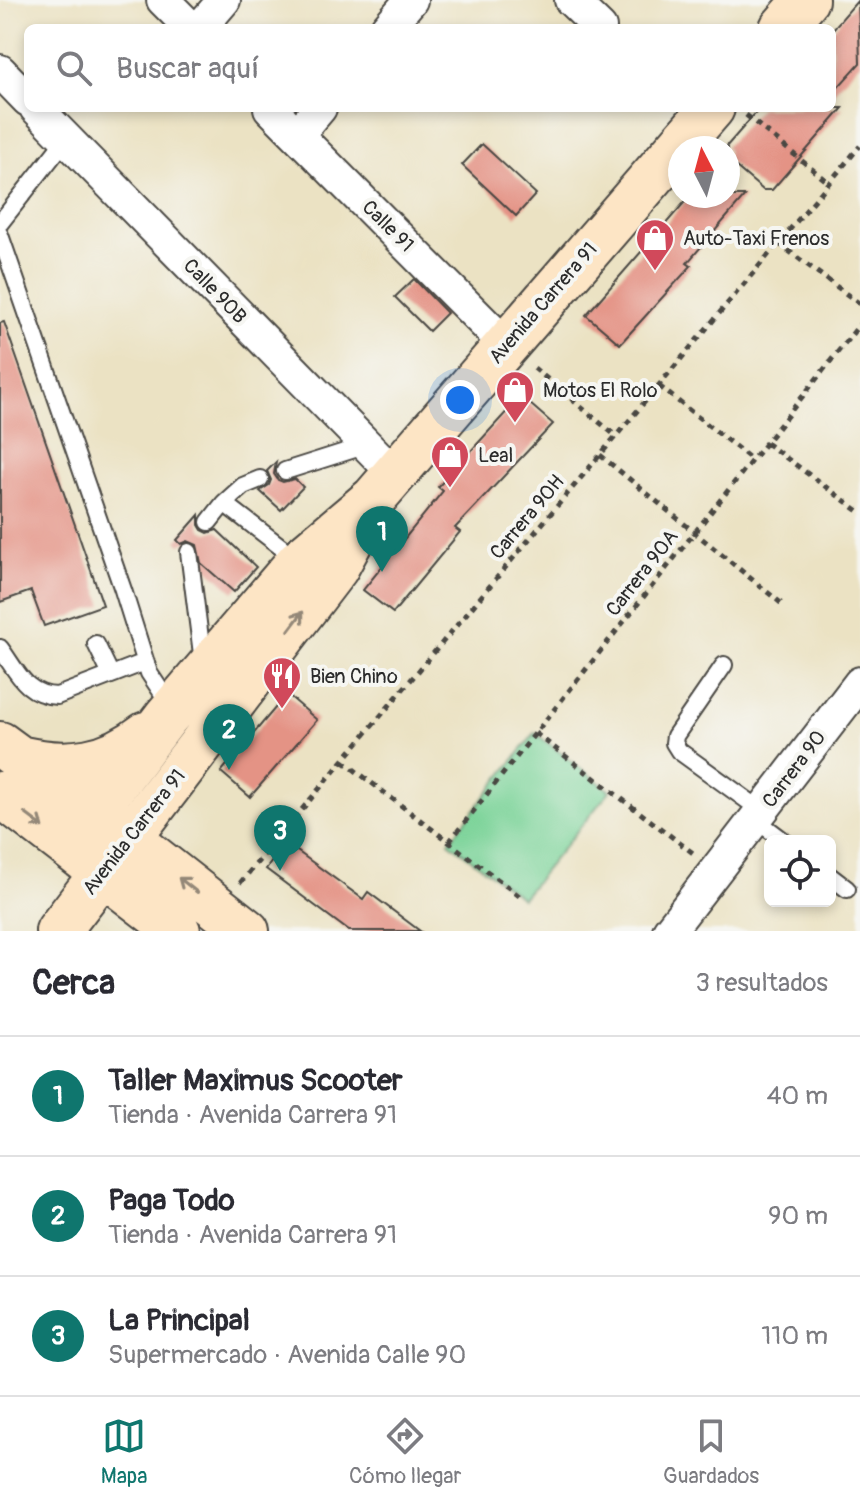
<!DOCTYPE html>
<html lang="es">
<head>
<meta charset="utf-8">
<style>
	:root { --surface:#fff; --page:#f2f2f3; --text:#2b2b33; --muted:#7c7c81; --line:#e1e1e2; --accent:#0f766e }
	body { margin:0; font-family:Pangolin,sans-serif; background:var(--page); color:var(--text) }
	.controls { position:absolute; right:24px; bottom:24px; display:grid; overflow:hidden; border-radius:12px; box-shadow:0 4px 12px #0003 }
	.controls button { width:72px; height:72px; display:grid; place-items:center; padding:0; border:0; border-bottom:2px solid var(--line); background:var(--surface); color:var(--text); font:40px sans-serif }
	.compass { position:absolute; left:668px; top:136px; width:72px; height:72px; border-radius:50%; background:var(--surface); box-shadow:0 4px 12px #0003; rotate:354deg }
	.you { position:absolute; left:460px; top:400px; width:28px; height:28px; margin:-20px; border:6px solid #fff; border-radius:50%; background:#1a73e8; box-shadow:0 0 0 12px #1a73e833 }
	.badge { display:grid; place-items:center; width:52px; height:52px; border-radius:50%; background:var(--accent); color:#fff; font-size:26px; font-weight:700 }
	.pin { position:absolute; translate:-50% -66px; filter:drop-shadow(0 2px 4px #0008) }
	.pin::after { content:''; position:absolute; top:42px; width:28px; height:24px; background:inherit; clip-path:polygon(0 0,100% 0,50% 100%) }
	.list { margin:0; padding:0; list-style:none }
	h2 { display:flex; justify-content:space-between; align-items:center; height:104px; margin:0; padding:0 32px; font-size:34px }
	h2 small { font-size:26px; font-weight:400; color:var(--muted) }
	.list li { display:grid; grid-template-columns:52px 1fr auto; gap:24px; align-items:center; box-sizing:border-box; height:120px; padding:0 32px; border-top:2px solid var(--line) }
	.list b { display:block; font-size:30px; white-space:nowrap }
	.list p { margin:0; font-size:26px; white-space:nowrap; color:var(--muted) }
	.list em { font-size:26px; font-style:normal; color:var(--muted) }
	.icon { flex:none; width:44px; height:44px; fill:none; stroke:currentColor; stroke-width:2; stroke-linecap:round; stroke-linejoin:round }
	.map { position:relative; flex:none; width:860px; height:931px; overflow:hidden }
	.search { position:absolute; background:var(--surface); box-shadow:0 4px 12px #0003; left:24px; right:24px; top:24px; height:88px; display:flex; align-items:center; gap:20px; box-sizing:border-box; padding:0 28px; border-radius:12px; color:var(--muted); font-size:30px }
	.sheet { height:464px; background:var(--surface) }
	nav { display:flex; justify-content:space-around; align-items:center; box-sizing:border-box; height:112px; border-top:2px solid var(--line); background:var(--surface); font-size:22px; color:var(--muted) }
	nav a { display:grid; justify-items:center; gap:4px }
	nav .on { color:var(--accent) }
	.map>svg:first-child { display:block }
	.green { fill:#7ad398; stroke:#527f62; stroke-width:2 }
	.building { fill:#e49385 }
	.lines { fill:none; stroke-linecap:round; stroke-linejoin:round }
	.lane-casing { stroke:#484642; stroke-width:20 }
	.street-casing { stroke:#484642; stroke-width:36 }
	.secondary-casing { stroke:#484642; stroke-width:48 }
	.path { stroke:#484642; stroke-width:5; stroke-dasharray:6 6; stroke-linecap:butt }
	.lane { stroke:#fff; stroke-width:16 }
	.street { stroke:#fff; stroke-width:32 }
	.secondary { stroke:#fde5c5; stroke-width:44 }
	.oneway { stroke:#948878 }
	.labels { text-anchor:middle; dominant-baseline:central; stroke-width:8; stroke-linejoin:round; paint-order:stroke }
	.street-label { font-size:20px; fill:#2b2b2b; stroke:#f6f6f2 }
	.poi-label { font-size:20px; fill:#2b2b2b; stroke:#f6f6f2; text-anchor:start }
</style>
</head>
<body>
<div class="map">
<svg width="860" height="931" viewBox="0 0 860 931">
	<rect width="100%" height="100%" fill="#f6f6f2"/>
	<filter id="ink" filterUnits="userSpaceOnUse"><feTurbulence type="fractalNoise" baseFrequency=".0125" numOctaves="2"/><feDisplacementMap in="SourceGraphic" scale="16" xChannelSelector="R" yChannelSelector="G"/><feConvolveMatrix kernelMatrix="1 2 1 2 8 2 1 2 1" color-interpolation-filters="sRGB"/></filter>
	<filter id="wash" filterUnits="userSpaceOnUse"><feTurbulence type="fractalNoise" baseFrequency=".006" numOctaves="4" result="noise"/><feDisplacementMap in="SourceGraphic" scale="32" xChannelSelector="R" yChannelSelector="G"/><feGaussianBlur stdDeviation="1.8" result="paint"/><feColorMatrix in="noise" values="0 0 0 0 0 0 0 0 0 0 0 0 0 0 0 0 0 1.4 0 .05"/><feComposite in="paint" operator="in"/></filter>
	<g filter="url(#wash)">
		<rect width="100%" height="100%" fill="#ebe2c3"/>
		<path class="green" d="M535,733L610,791L522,898L449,842Z"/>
		<g id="blocks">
			<path class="building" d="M858,0L860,63L832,94V30Z
				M760,108H843L772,190H763L728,160V148H725Z
				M482,144L536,194L516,216L462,165Z
				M690,196H745L687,263L691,266L620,344L586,315Z
				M414,279L447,313L429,331L395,297Z
				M4,322L103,605L44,626L31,591L0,602V323Z
				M521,396L553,424L455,528L460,532L393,613L363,590L443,491L438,487Z
				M276,462L274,474L278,480L283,482L295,479L303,487L281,510L260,491L269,485L271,480L267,471Z
				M199,515V525L202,530L208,533L217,530L256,567L234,592L201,563L197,545L188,541L181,544L177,540Z
				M287,694L317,720L250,797L221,772Z
				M286,843L363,899L368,892L420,931H349L266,869Z"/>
		</g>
	</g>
	<g filter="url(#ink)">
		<use href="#blocks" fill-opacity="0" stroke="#484642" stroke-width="2"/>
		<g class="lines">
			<defs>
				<path id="lane" d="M0,223L66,139
					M0,235L123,590L149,673L171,706
					M285,471L367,445
					M224,503L243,486L260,479
					M209,522L224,503L298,560
					M189,552L203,662
					M96,644L111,675
					M0,648C17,671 25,695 57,696L145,662
					M724,665L675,736L674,743L679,751L762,811
					M755,819L784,841
					M830,876L847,889"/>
				<path id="street" d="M163,0L191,28
					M571,0L600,28
					M200,28L224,0
					M387,28L411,0
					M0,71L28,100
					M36,108L395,474
					M270,108L506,345
					M297,135L320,108
					M669,931L860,683"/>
				<path id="secondary" d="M782,28L806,0
					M0,744L130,839L247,931
					M23,759C69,769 108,764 146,734
					M0,794L178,931
					M68,846L166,717L299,561L374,498L712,108
					M58,931L336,568L361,522"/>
			</defs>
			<use href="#lane" class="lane-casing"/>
			<use href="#street" class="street-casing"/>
			<use href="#secondary" class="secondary-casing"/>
			<path class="path" d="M746,115L829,183
				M778,243L860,304
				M534,368L616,436
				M659,386L751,459
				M766,443L860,512
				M600,455L782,604
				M535,733L693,853
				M343,761L522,898
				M449,842L860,324
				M240,883L860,146"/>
			<use href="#lane" class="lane"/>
			<use href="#street" class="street"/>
			<use href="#secondary" class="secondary"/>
		</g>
		<defs><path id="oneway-shaft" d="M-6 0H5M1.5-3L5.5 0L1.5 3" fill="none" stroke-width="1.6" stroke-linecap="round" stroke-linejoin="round" transform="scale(2)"/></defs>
		<g class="oneway">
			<use href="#oneway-shaft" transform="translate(296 621) rotate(-53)"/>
			<use href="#oneway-shaft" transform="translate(34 820) rotate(37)"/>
			<use href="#oneway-shaft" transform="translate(188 885) rotate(-142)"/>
		</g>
	</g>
	<defs>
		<symbol id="shop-pin" viewBox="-11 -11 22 30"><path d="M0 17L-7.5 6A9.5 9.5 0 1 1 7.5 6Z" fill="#d1495b" stroke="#f6f6f2"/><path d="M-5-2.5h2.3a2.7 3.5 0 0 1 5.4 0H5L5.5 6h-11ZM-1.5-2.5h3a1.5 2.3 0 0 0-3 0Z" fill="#fff"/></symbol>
		<symbol id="restaurant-pin" viewBox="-11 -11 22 30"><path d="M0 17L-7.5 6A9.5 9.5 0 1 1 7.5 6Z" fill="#d1495b" stroke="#f6f6f2"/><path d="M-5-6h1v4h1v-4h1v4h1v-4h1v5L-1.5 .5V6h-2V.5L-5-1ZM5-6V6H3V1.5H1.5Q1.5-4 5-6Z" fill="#fff"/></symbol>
	</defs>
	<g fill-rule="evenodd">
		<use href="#shop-pin" x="633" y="216" width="44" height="60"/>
		<use href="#shop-pin" x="493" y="368" width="44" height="60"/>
		<use href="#shop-pin" x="428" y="433" width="44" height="60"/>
		<use href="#restaurant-pin" x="260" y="654" width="44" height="60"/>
	</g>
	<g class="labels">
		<g class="street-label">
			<text transform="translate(388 226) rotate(45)">Calle 91</text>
			<text transform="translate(215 291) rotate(46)">Calle 90B</text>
			<text transform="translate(543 303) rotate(-49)">Avenida Carrera 91</text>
			<text transform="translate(527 517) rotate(-50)">Carrera 90H</text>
			<text transform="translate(642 573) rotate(-52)">Carrera 90A</text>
			<text transform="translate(794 769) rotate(-53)">Carrera 90</text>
			<text transform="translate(134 832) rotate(-52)">Avenida Carrera 91</text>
		</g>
		<g class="poi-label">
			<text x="683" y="238">Auto-Taxi Frenos</text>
			<text x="543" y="390">Motos El Rolo</text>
			<text x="478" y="455">Leal</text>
			<text x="310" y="676">Bien Chino</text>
		</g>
	</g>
</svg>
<div class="controls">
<button><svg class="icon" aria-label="locate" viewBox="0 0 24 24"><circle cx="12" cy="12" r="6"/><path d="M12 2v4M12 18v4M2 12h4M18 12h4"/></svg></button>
</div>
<svg class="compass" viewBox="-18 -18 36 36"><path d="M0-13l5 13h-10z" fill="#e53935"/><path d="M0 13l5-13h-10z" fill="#7c7c81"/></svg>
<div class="you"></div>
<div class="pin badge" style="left:382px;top:572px">1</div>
<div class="pin badge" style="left:229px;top:770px">2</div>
<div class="pin badge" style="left:280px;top:871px">3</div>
<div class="search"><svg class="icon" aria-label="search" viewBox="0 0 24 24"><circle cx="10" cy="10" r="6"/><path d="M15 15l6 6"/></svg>Buscar aquí</div>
</div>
<section class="sheet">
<h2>Cerca<small>3 resultados</small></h2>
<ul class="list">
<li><span class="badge">1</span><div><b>Taller Maximus Scooter</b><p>Tienda · Avenida Carrera 91</p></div><em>40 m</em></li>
<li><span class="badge">2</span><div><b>Paga Todo</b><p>Tienda · Avenida Carrera 91</p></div><em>90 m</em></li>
<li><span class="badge">3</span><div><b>La Principal</b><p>Supermercado · Avenida Calle 90</p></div><em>110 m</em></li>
</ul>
</section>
<nav>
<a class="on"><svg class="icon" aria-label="map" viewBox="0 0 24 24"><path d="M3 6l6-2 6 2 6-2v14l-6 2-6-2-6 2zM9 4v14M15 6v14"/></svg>Mapa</a>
<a><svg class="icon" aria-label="directions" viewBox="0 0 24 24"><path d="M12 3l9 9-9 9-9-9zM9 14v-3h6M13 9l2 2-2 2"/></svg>Cómo llegar</a>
<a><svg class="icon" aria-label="saved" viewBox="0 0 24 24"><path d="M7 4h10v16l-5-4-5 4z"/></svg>Guardados</a>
</nav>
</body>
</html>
